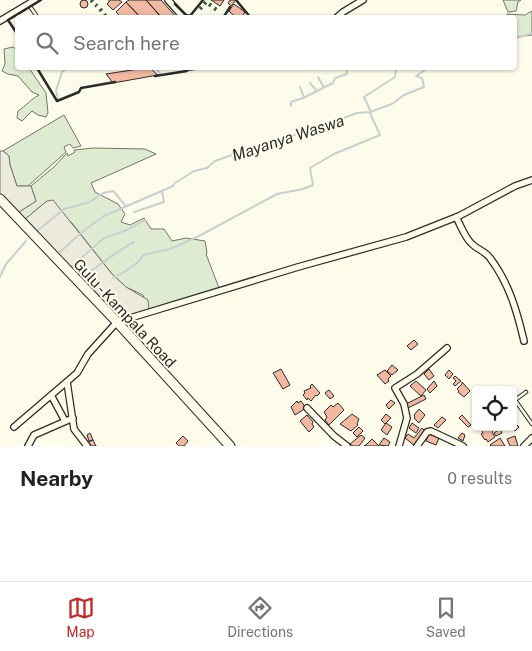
<!DOCTYPE html>
<html lang="en">
<head>
<meta charset="utf-8">
<style>
	:root { --surface:#fff; --page:#f2f2f2; --text:#202124; --muted:#757577; --line:#e0e0e0; --accent:#c62828 }
	body { margin:0; font-family:"Public Sans",sans-serif; background:var(--page); color:var(--text) }
	.controls { position:absolute; right:15px; bottom:15px; display:grid; overflow:hidden; border-radius:5px; box-shadow:0 1px 4px #0004 }
	.controls button { width:45px; height:45px; display:grid; place-items:center; padding:0; border:0; border-bottom:1px solid var(--line); background:var(--surface); color:var(--text); font:25px sans-serif }
	.list { margin:0; padding:0; list-style:none }
	h2 { display:flex; justify-content:space-between; align-items:center; height:65px; margin:0; padding:0 20px; font-size:21px }
	h2 small { font-size:16px; font-weight:400; color:var(--muted) }
	.icon { flex:none; width:28px; height:28px; fill:none; stroke:currentColor; stroke-width:2; stroke-linecap:round; stroke-linejoin:round }
	.map { position:relative; flex:none; width:532px; height:446px; overflow:hidden }
	.search { position:absolute; background:var(--surface); box-shadow:0 1px 4px #0004; left:15px; right:15px; top:15px; height:55px; display:flex; align-items:center; gap:12px; box-sizing:border-box; padding:0 18px; border-radius:5px; color:var(--muted); font-size:19px }
	.sheet { height:135px; background:var(--surface) }
	nav { display:flex; justify-content:space-around; align-items:center; box-sizing:border-box; height:70px; border-top:1px solid var(--line); background:var(--surface); font-size:14px; color:var(--muted) }
	nav a { display:grid; justify-items:center; gap:2px }
	nav .on { color:var(--accent) }
	.map>svg:first-child { display:block }
	.green { fill:#deebd1; stroke:#74746e }
	.parking { fill:#eceadb; stroke:#74746e }
	.lines { fill:none; stroke-linecap:round; stroke-linejoin:round }
	.stream { stroke:#c7d0d0; stroke-width:2 }
	.building { fill:#f2b8a0; stroke:#2b2b2b }
	.service-casing { stroke:#2b2b2b; stroke-width:4.5 }
	.minor-casing { stroke:#2b2b2b; stroke-width:8 }
	.primary-casing { stroke:#2b2b2b; stroke-width:11 }
	.service { stroke:#fdfbea; stroke-width:2.5 }
	.minor { stroke:#fdfbea; stroke-width:5.5 }
	.primary { stroke:#fdfbea; stroke-width:9 }
	.hedge { stroke:#34623c; stroke-width:4; stroke-dasharray:2.5 4; stroke-linecap:butt }
	.wall { stroke:#2b2b2b; stroke-width:2.5 }
	.labels { text-anchor:middle; dominant-baseline:central; stroke-width:4; stroke-linejoin:round; paint-order:stroke }
	.street-label { font-size:15px; fill:#2b2b2b; stroke:#fdfbea }
	.water-label { font-size:16px; font-style:italic; fill:#2b2b2b; stroke:#fdfbea }
</style>
</head>
<body>
<div class="map">
<svg width="532" height="446" viewBox="0 0 532 446">
	<rect width="100%" height="100%" fill="#fdfbea"/>
	<path class="green" d="M503,0H521L518,2L516,11L508,12Z
		M532,11V35L515,37L514,18L507,17V14L525,15Z
		M13,47L17,50L18,68H29L46,93L48,113L46,117L38,115L32,111L22,121L17,118L18,111C27,105 30,100 39,95L32,92L18,76L8,74L2,71L5,64L4,49Z
		M64,115L81,146L73,148L70,144L64,147L66,152L28,186H17L10,165L9,156L3,151Z
		M93,148L145,149L156,154L91,183L95,192L118,204L125,214L121,222L130,225L144,218L151,229H164L172,241L186,238L205,241L207,253L206,254L219,288L149,311L143,295L126,287L112,274L72,223L47,201L24,220L16,214L36,201L31,186L54,167L67,153L68,156L75,152L74,150Z"/>
	<path class="parking" d="M0,151H3L9,156L10,165L17,186H31L36,201L16,214L0,197Z
		M53,200L112,274L126,287L148,300L149,311L116,321L24,220L47,201Z"/>
	<g class="lines">
		<path class="stream" d="M514,39L532,33
			M155,68L160,73
			M318,77L323,86
			M310,83L317,91
			M300,87L304,98
			M58,98L56,91L62,72L66,69
			M291,106V102L303,98L333,83L335,78L347,74L346,68
			M371,112L364,97L395,77L396,68
			M134,212L164,202L162,191
			M36,232L64,209L90,202L103,193L113,191L126,206
			M60,252L83,231L104,216L173,186L175,183L194,171L207,168L215,161L229,156L325,125L357,113L370,112L392,104L404,95L424,87L422,78L416,76L428,68
			M71,267L104,238L127,230L145,220
			M0,277L6,264L26,241
			M81,278C99,266 115,252 134,242
			M113,278C124,272 137,266 143,255L170,249L197,237L277,194L303,189L313,185L310,168L334,154L380,135L370,113"/>
	</g>
	<path class="building" d="M119,0L122,2L113,10L107,4L109,2V0Z
		M129,0H146L162,18H141L126,2Z
		M146,0H161L177,18H162Z
		M211,0H224L220,6Z
		M230,0H236L231,6L228,3Z
		M80 4a4 4 0 1 1 8 0a4 4 0 1 1-8 0Z
		M126,2L141,18H122L116,12Z
		M234,4L245,12L241,18L236,17L231,13L229,11Z
		M145,68H150L158,75L113,83L106,74Z
		M185,68H207L185,71Z
		M414,340L418,344L411,350L407,346Z
		M392,365L398,370L392,375L387,371Z
		M281,369L290,385L283,389L273,373Z
		M429,369L434,376L429,380L424,374Z
		M385,370L391,376L388,379L389,381L385,384L377,375Z
		M449,370L453,374L449,379L445,375Z
		M455,376L461,381L455,386L453,384L456,381L453,378Z
		M416,381L426,390L421,396L410,386Z
		M434,381L437,386L430,393L427,389Z
		M462,382L470,391L464,397L458,392L459,391L457,389L462,384Z
		M312,384L320,393L317,396L316,395L311,401L308,398L307,400L303,395L305,393L304,391L311,388L310,386Z
		M329,390L334,396L330,399L325,393Z
		M424,395L426,399L408,408L406,404Z
		M391,400L395,403L389,409L386,405Z
		M297,401L298,403L301,401L306,408L295,415L291,407Z
		M338,403L344,410L329,425L325,420L327,417L324,412L331,405L333,407Z
		M419,409L425,415L419,423L414,418L415,417L414,415Z
		M352,414L359,419L357,424L358,425L351,431L340,424Z
		M386,414L391,418L385,424L381,420Z
		M307,415L313,422L312,424L314,427L309,432L300,421Z
		M462,415L471,425L468,427L459,418Z
		M442,417L446,420L438,428L434,425Z
		M386,423L392,427L387,435L381,430Z
		M412,423L419,428L416,433L409,428Z
		M515,423L519,427L515,431L511,428L513,427Z
		M359,427L363,431L357,437L353,433Z
		M484,427H497L492,432L495,437L488,442L486,439L485,440L481,434L483,433L481,429Z
		M422,428L426,432L415,446L405,438L408,434L414,438Z
		M500,429L502,433L496,436L494,433Z
		M90,433L93,440L89,441L87,435Z
		M462,433L465,435L463,441L458,438Z
		M429,434L439,438L436,445L426,441Z
		M361,435L365,438L359,446H353L350,444Z
		M183,436L188,441L184,446H179L176,443Z
		M515,436L518,446H510L507,439Z
		M384,438L390,442L388,446L379,445Z
		M500,438L505,446H491L490,445Z
		M372,439L379,446H364L367,444Z
		M93,440L96,446H88L86,443Z"/>
	<g class="lines">
		<defs>
			<path id="service" d="M29,5L38,18
				M526,392L515,400L532,424"/>
			<path id="minor" d="M168,0L184,18
				M336,18L343,12L363,0
				M0,21L35,0
				M456,217C461,226 465,238 472,244C478,250 485,251 490,258C509,283 517,311 524,341
				M67,382L74,429L87,446
				M51,395L65,421
				M307,408L334,436L347,446
				M14,427L77,373L88,354L117,322L298,267L406,237L459,216L515,186L532,180
				M28,446L34,435L73,418
				M399,446L407,418L404,404L395,388L417,374L447,348
				M417,446L427,432L431,431L463,446
				M524,446L532,438"/>
			<path id="primary" d="M0,199L117,322L230,446"/>
		</defs>
		<use href="#service" class="service-casing"/>
		<use href="#minor" class="minor-casing"/>
		<use href="#primary" class="primary-casing"/>
		<use href="#service" class="service"/>
		<use href="#minor" class="minor"/>
		<use href="#primary" class="primary"/>
		<path class="hedge" d="M91,0L97,6
			M100,9L107,18
			M200,9L206,2L217,10"/>
		<path class="wall" d="M236,0L251,18
			M175,4L186,15L190,16L203,0
			M223,18L230,7
			M18,35L8,20L41,0
			M37,68L57,101L79,92L81,88L115,82
			M155,76L187,71"/>
	</g>
	<g class="labels">
		<g class="street-label">
			<text transform="translate(125 313) rotate(47)">Gulu - Kampala Road</text>
		</g>
		<g class="water-label">
			<text transform="translate(288 138) rotate(-18)">Mayanya Waswa</text>
		</g>
	</g>
</svg>
<div class="controls">
<button><svg class="icon" aria-label="locate" viewBox="0 0 24 24"><circle cx="12" cy="12" r="6"/><path d="M12 2v4M12 18v4M2 12h4M18 12h4"/></svg></button>
</div>
<div class="search"><svg class="icon" aria-label="search" viewBox="0 0 24 24"><circle cx="10" cy="10" r="6"/><path d="M15 15l6 6"/></svg>Search here</div>
</div>
<section class="sheet">
<h2>Nearby<small>0 results</small></h2>
<ul class="list">
</ul>
</section>
<nav>
<a class="on"><svg class="icon" aria-label="map" viewBox="0 0 24 24"><path d="M3 6l6-2 6 2 6-2v14l-6 2-6-2-6 2zM9 4v14M15 6v14"/></svg>Map</a>
<a><svg class="icon" aria-label="directions" viewBox="0 0 24 24"><path d="M12 3l9 9-9 9-9-9zM9 14v-3h6M13 9l2 2-2 2"/></svg>Directions</a>
<a><svg class="icon" aria-label="saved" viewBox="0 0 24 24"><path d="M7 4h10v16l-5-4-5 4z"/></svg>Saved</a>
</nav>
</body>
</html>
